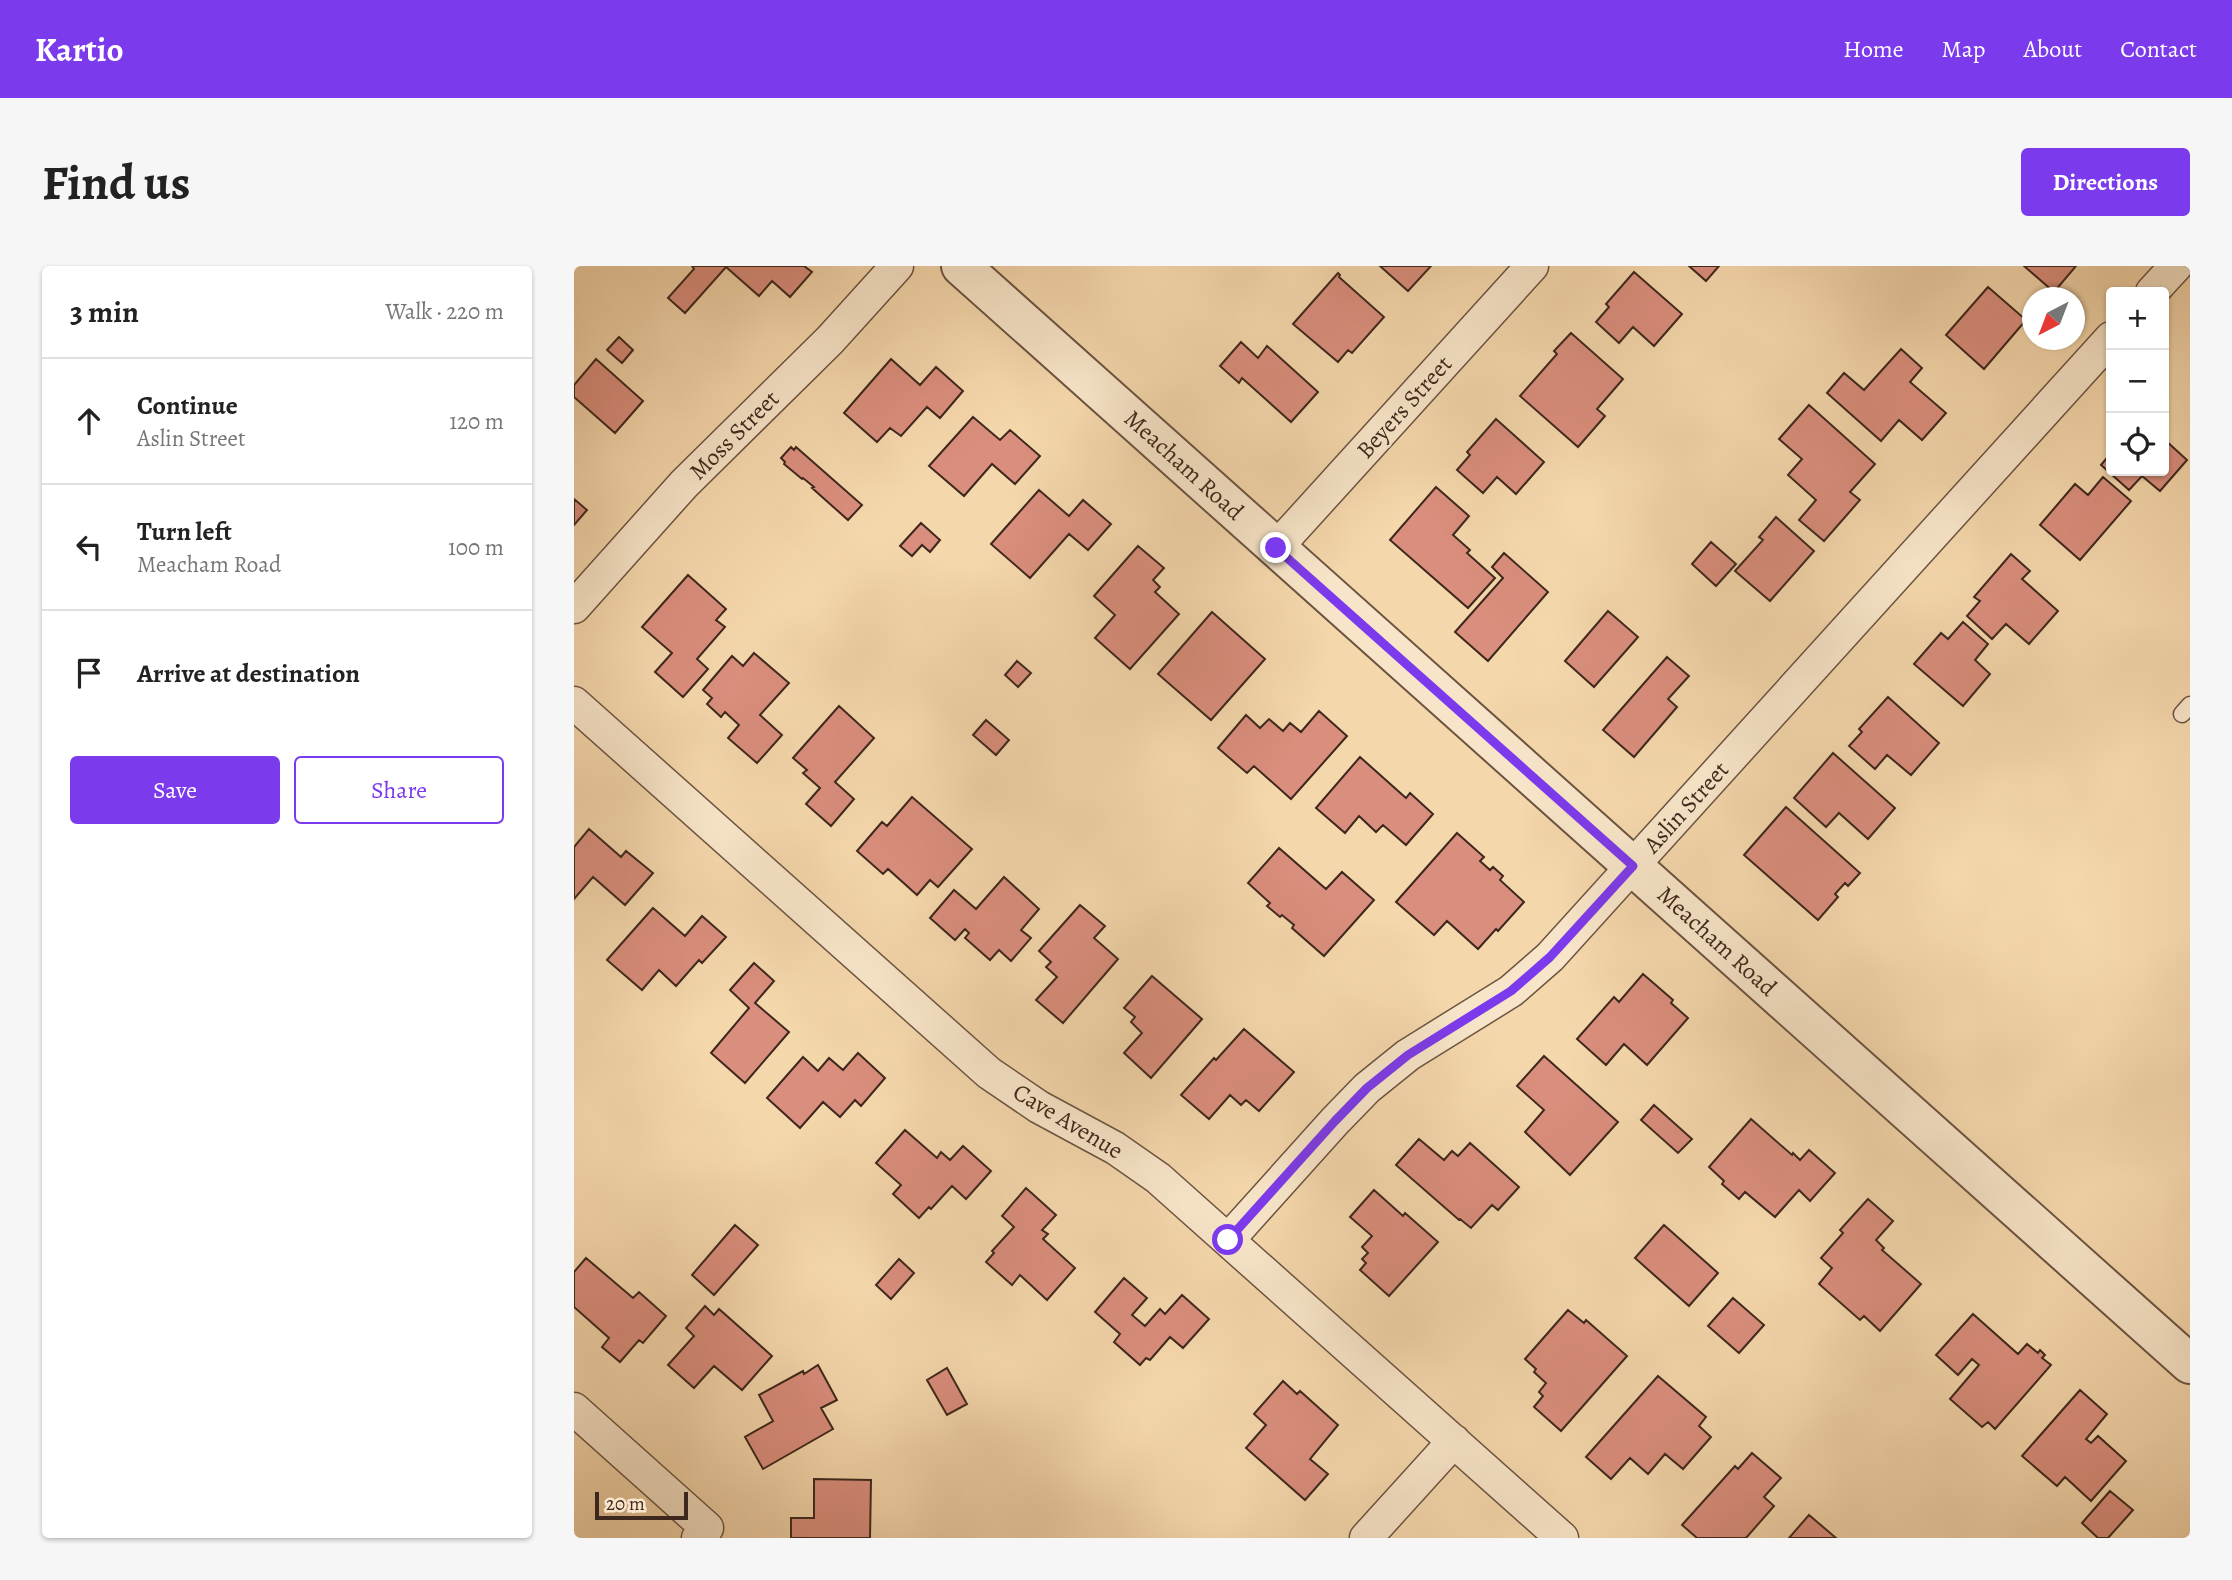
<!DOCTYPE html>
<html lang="en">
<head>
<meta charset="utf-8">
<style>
	:root { --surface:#fff; --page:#f6f6f6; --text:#222; --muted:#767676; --line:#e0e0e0; --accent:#7c3aed }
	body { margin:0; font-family:Alegreya,serif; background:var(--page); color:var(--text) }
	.controls { position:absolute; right:21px; top:21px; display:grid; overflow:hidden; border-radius:7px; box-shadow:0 2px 5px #0004 }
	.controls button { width:63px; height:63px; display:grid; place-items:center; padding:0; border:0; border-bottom:2px solid var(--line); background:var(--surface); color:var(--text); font:35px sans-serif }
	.compass { position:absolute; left:1448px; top:21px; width:63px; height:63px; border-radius:50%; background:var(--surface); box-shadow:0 2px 5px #0004; rotate:222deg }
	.scale { position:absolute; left:21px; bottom:18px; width:93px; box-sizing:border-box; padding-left:7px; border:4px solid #3e281d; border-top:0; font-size:19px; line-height:24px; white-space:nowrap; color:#3e281d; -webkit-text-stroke:5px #f8e5c9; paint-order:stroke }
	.stop { position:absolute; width:21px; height:21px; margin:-16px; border:5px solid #7c3aed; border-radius:50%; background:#fff }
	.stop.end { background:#7c3aed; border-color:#fff; box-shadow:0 2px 7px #0008 }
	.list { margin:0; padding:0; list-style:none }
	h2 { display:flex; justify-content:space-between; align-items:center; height:91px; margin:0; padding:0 28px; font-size:30px }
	h2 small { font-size:23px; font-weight:400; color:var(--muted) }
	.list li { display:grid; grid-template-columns:46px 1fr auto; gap:21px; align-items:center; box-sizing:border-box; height:126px; padding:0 28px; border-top:2px solid var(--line) }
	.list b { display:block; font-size:26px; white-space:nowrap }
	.list p { margin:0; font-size:23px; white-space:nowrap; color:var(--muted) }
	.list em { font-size:23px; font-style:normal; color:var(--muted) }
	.actions { display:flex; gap:14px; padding:21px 28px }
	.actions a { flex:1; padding:16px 0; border:2px solid var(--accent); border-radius:7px; text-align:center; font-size:24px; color:var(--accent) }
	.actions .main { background:var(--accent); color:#fff }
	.icon { flex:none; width:38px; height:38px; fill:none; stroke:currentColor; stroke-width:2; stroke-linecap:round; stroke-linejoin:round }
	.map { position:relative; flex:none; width:1616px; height:1272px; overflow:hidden; border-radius:7px }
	header { display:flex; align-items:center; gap:42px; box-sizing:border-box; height:98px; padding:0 35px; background:var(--accent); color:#fff }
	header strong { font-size:33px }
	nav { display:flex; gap:38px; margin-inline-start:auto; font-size:24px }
	.intro { display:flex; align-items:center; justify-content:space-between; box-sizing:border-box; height:168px; padding:0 42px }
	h1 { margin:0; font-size:49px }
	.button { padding:18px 32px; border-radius:7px; background:var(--accent); color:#fff; font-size:24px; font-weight:700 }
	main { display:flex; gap:42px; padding:0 42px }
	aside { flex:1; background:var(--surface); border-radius:7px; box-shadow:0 2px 5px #0004 }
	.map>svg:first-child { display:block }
	.building { fill:#da8e7d; stroke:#3e281d; stroke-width:2 }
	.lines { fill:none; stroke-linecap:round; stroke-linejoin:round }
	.service-casing { stroke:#6c5441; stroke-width:19 }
	.minor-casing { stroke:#6c5441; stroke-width:35 }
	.tertiary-casing { stroke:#6c5441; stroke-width:42 }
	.service { stroke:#f8e5c9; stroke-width:16 }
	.minor { stroke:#f8e5c9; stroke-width:32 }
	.tertiary { stroke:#f8e5c9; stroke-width:38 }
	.route { stroke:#7c3aed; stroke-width:9 }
	.labels { text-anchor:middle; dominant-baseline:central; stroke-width:5; stroke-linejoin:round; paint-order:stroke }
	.street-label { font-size:24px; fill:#3e281d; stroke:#f8e5c9 }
</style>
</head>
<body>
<header>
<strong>Kartio</strong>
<nav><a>Home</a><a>Map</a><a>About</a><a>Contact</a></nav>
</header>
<div class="intro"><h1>Find us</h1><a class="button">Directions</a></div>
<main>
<aside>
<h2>3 min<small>Walk · 220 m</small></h2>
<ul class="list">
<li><svg class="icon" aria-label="ahead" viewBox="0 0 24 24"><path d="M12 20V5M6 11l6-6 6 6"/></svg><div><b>Continue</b><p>Aslin Street</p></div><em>120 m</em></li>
<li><svg class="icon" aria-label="left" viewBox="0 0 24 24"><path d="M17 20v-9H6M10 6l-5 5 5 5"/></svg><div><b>Turn left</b><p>Meacham Road</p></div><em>100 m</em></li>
<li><svg class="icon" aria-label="arrive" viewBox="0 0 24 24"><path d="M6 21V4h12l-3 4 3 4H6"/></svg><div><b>Arrive at destination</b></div></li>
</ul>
<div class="actions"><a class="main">Save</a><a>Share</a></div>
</aside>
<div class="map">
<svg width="1616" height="1272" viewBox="0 0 1616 1272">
	<rect width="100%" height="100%" fill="#f5d7ac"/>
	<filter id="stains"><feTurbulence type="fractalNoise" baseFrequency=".00286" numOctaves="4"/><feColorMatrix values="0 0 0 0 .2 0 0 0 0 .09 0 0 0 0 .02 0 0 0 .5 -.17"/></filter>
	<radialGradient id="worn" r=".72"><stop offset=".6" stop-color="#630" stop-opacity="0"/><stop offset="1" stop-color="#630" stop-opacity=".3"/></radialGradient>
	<path class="building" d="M118,0H230L238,6L216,31L198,15L185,30L152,1L111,47L94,32L120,3Z
		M806,0H857L834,25Z
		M1115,0H1145L1132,15Z
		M1450,0H1502L1480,26Z
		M1060,6L1108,48L1080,80L1059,61L1045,77L1022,56L1035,41L1032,38Z
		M764,7L766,9L765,11L810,51L778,87L774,84L764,96L719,58Z
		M1414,21L1452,54L1410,103L1372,69Z
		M997,67L1049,113L1023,143L1031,150L1004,181L946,130L983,88L980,85Z
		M45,71L59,84L48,97L33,84Z
		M667,76L684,92L693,80L744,126L717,156L668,112L665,117L646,100Z
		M1327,83L1348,102L1336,116L1372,147L1348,174L1325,154L1307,175L1253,127L1270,107L1290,124Z
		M22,93L69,135L41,167L0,131V119Z
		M317,93L346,119L362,101L389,125L366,152L353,141L327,170L316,162L303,176L270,147Z
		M1235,139L1301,198L1276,226L1286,234L1250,275L1225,254L1242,234L1214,209L1228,193L1205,173Z
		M399,151L426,174L436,164L466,190L441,218L418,198L390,230L355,200Z
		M922,153L970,196L942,228L923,211L909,227L883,204L896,189L893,186Z
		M1590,173L1613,194L1586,225L1568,210L1555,224L1527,199L1537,187V205H1590Z
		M217,181L220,184L222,181L288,239L274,254L238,222L240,221L229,212L228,213L210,198L211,196L207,192Z
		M1529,211L1557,235L1506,294L1466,259L1501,218L1514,229Z
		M862,221L895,250L879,269L896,284L893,287L921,312L894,342L816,274Z
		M465,224L495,250L509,234L537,258L514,284L495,268L456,312L417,278Z
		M0,233L13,244L0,259Z
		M1202,251L1240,285L1196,335L1161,305L1189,274L1185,271Z
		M347,257L366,274L356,286L348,279L338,290L326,280Z
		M1137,276L1162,298L1142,320L1118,298Z
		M564,280L590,302L579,314L586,321L581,326L605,348L556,403L521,372L541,349L520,330Z
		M930,287L974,326L914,395L881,366L929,312L918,301Z
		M1437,288L1456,305L1448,313L1484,345L1455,378L1432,358L1418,373L1393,350L1406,335L1400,331Z
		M114,309L152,343L142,354L151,361L123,393L134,403L109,431L81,406L98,387L68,361Z
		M1034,345L1064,371L1020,421L991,395Z
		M638,346L691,393L637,454L584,408Z
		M1389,356L1414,378L1401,394L1416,408L1389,440L1340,398L1367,367L1374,373Z
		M180,387L215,417L186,449L208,469L183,497L154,472L165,459L151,446L147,451L133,438L138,432L129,424L158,390L169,400Z
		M1093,391L1115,410L1094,433L1103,441L1060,491L1029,464Z
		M443,395L457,407L444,421L431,409Z
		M1314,431L1365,477L1337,509L1313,489L1301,503L1275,480L1288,466L1285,463Z
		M265,440L300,472L261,516L280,533L257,560L232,538L246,522L229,507L233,504L219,492Z
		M745,445L773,470L717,533L680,500L673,507L644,482L672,449L686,462L695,453L709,465L716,457L727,466Z
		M412,454L435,474L422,489L399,469Z
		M1259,487L1321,542L1294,573L1265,547L1252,561L1220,532Z
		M786,491L832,532L836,527L859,548L832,579L809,559L802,566L785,550L771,567L742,542Z
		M338,531L398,583L364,621L356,614L343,629L314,603L309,608L283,585L308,556L313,560Z
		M1212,541L1286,607L1274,620L1271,617L1261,628L1264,631L1244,654L1170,589Z
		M15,563L47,591L52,585L79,607L51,639L19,611L0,633V581Z
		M883,567L910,591L906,595L916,604L919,601L929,610L926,614L950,636L924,665L922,663L904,683L873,655L860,669L822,636Z
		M705,582L752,623L768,606L800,634L750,690L718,662L720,659L708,649L706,651L693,640L696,637L674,617Z
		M430,611L465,643L447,664L457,672L437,695L425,684L416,694L391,672L395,667L391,663L381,674L356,652L380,624L402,643Z
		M506,639L531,660L520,672L544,693L489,757L462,734L483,711L472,701L477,696L465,685Z
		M79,642L111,670L128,650L152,671L128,697L125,694L102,720L85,704L68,724L33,694Z
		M180,697L200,715L181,737L215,766L171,817L137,787L175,742L156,724Z
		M1069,708L1099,734L1097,737L1114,752L1073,799L1050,778L1032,799L1003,773L1040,731L1045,736Z
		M578,710L628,753L577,812L550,787L568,767L557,756L561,751L550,742Z
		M670,763L720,806L685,845L672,834L667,839L656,829L635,853L607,829L640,792L642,794Z
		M284,787L311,812L287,840L281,834L266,851L249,836L226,862L193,832L229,791L244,805L255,792L269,804Z
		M970,790L1044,856L996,909L951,866L970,844L943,820Z
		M1080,839L1118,873L1104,887L1067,854Z
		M1177,853L1218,889L1219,887L1226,894L1235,884L1261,907L1236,935L1225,924L1201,951L1171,926L1165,933L1148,918L1150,915L1135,901Z
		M331,864L363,892L367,886L376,894L389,880L417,905L392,933L378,920L357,943L355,941L345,952L319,928L327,919L302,897Z
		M845,873L870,894L878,885L884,890L896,877L945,921L924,944L918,939L897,962L886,953L885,954L822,899Z
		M452,922L482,949L468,964L474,968L469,973L501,1002L473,1034L446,1009L438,1019L412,996L420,987L418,985L440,961L428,950Z
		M800,924L829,950L831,947L864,976L815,1030L786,1004L792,997L788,993L794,987L788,981L798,970L776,951Z
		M1294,933L1319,955L1302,974L1310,982L1308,984L1347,1018L1306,1065L1290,1050L1286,1054L1245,1018L1258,1002L1247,992L1269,967L1266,964Z
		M161,959L184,979L140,1029L118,1009Z
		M1090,959L1144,1007L1115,1040L1061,992Z
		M12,992L59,1032L65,1026L92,1050L69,1077L65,1074L46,1096L28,1081L35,1072L0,1041V1006Z
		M325,993L340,1007L317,1033L302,1019Z
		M550,1012L573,1032L558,1049L571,1060L586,1043L591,1048L608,1029L635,1053L609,1082L596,1071L576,1094L572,1092L566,1099L540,1076L546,1068L521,1046Z
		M1159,1032L1190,1059L1165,1087L1134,1060Z
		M131,1040L140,1049L145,1043L198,1090L168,1124L140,1100L120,1122L94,1099L120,1070L112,1062Z
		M994,1044L1010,1057L1012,1054L1053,1090L987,1165L960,1141L969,1130L965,1126L972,1117L960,1106L962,1103L951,1093Z
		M1399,1048L1444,1088L1453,1078L1464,1087L1466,1084L1471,1089L1468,1092L1477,1099L1421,1163L1414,1156L1408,1161L1376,1133L1405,1099L1398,1093L1384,1109L1362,1089Z
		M244,1099L263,1134L247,1142L259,1163L189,1203L171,1171L199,1155L185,1129L229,1105L230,1108Z
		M373,1102L393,1138L373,1149L353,1114Z
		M1084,1110L1132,1151L1125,1160L1137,1171L1109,1203L1091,1188L1074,1208L1056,1192L1037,1213L1012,1191Z
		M709,1115L723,1128L726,1125L764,1159L736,1193L754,1208L731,1234L672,1182L692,1159L680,1148Z
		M1506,1124L1533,1148L1512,1173L1517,1177L1524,1170L1552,1195L1517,1235L1491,1211L1483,1220L1448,1190Z
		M1178,1187L1207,1212L1190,1231L1200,1240L1172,1272H1123L1108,1259L1161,1200L1164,1203Z
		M240,1213L297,1214L296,1272H217V1252H240Z
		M1536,1225L1559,1244L1534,1272H1524L1508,1257Z
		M1235,1249L1262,1272H1215Z"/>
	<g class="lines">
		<defs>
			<path id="service" d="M1608,448L1616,439"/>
			<path id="minor" d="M1578,26L1602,0
				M702,282L958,0
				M0,341L110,218L256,74L323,0
				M0,437L415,807L465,841L541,882L584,912L988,1272
				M654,974L761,855L793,822L834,789L937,725L976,691L1537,72
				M0,1143L133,1262L124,1272
				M792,1272L880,1175"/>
			<path id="tertiary" d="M387,0L1616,1098"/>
		</defs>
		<use href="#service" class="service-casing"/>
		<use href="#minor" class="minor-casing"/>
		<use href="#tertiary" class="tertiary-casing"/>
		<use href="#service" class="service"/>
		<use href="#minor" class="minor"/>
		<use href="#tertiary" class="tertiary"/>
	</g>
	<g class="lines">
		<path class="route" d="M654,974L761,855L793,822L834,789L937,725L976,691L1059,600L702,282"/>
	</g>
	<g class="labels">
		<g class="street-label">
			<text transform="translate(830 141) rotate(-48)">Beyers Street</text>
			<text transform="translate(160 169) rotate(-45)">Moss Street</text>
			<text transform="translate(610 199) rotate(42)">Meacham Road</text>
			<text transform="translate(1112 541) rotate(-48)">Aslin Street</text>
			<text transform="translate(1143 675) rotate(42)">Meacham Road</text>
			<text transform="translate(494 855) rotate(31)">Cave Avenue</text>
		</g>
	</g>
	<rect width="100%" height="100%" filter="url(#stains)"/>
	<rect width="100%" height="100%" fill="url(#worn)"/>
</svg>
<div class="controls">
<button>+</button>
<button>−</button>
<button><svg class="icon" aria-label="locate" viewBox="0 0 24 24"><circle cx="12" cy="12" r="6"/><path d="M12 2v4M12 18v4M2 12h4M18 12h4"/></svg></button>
</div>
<svg class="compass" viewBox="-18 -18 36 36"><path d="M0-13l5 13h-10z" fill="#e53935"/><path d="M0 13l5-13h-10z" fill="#767676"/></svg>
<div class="scale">20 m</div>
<div class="stop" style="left:654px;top:974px"></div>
<div class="stop end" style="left:702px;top:282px"></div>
</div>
</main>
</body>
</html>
